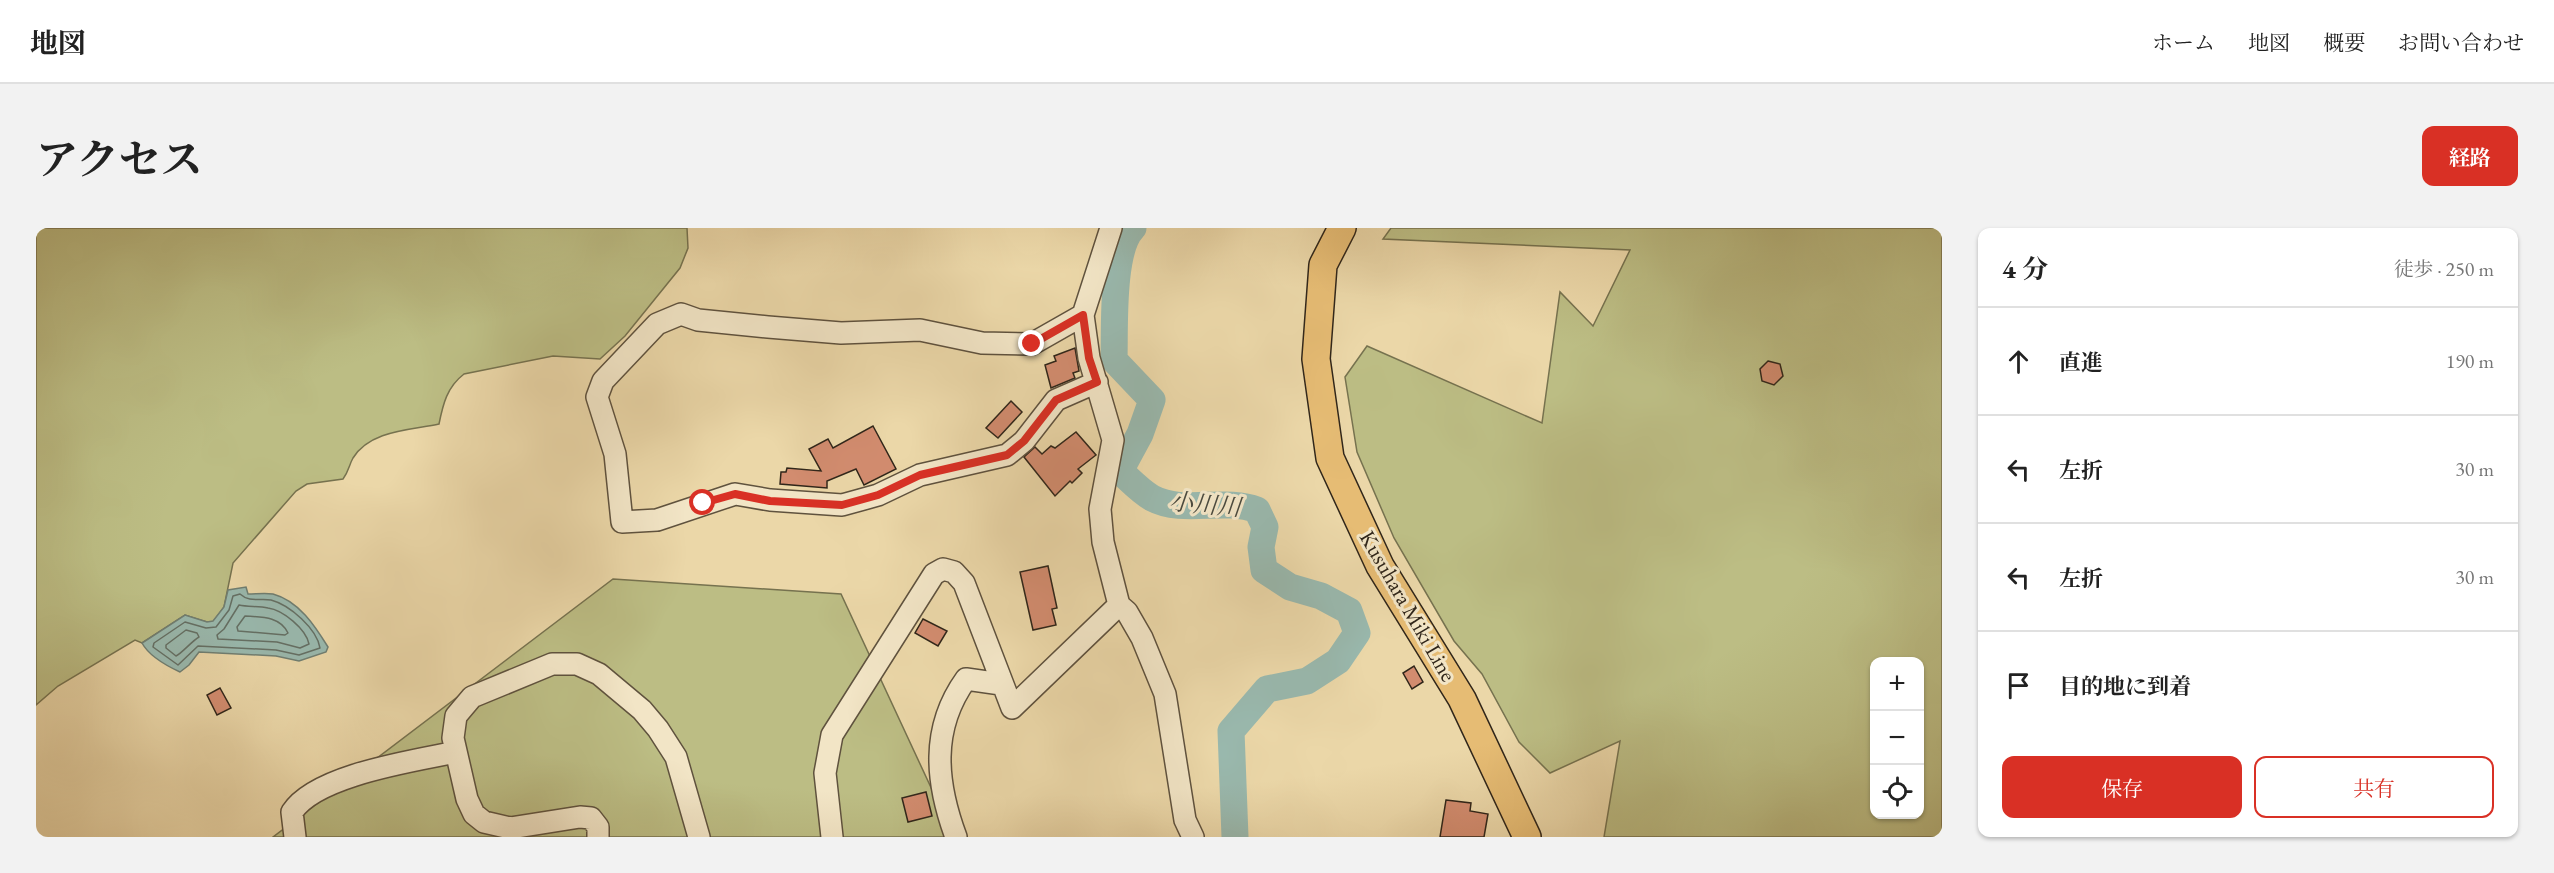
<!DOCTYPE html>
<html lang="ja">
<head>
<meta charset="utf-8">
<style>
	:root { --surface:#fff; --page:#f2f2f2; --text:#222; --muted:#767676; --line:#e0e0e0; --accent:#d93025 }
	body { margin:0; font-family:"EB Garamond","Noto Serif JP",serif; background:var(--page); color:var(--text) }
	.controls { position:absolute; right:18px; bottom:18px; display:grid; overflow:hidden; border-radius:12px; box-shadow:0 2px 4px #0004 }
	.controls button { width:54px; height:54px; display:grid; place-items:center; padding:0; border:0; border-bottom:2px solid var(--line); background:var(--surface); color:var(--text); font:30px sans-serif }
	.stop { position:absolute; width:18px; height:18px; margin:-14px; border:4px solid #d93025; border-radius:50%; background:#fff }
	.stop.end { background:#d93025; border-color:#fff; box-shadow:0 2px 6px #0008 }
	.list { margin:0; padding:0; list-style:none }
	h2 { display:flex; justify-content:space-between; align-items:center; height:78px; margin:0; padding:0 24px; font-size:26px }
	h2 small { font-size:20px; font-weight:400; color:var(--muted) }
	.list li { display:grid; grid-template-columns:39px 1fr auto; gap:18px; align-items:center; box-sizing:border-box; height:108px; padding:0 24px; border-top:2px solid var(--line) }
	.list b { display:block; font-size:22px; white-space:nowrap }
	.list em { font-size:20px; font-style:normal; color:var(--muted) }
	.actions { display:flex; gap:12px; padding:18px 24px }
	.actions a { flex:1; padding:14px 0; border:2px solid var(--accent); border-radius:12px; text-align:center; font-size:21px; color:var(--accent) }
	.actions .main { background:var(--accent); color:#fff }
	.icon { flex:none; width:33px; height:33px; fill:none; stroke:currentColor; stroke-width:2; stroke-linecap:round; stroke-linejoin:round }
	.map { position:relative; flex:none; width:1906px; height:609px; overflow:hidden; border-radius:12px }
	header { display:flex; align-items:center; gap:36px; box-sizing:border-box; height:84px; padding:0 30px; background:var(--surface); border-bottom:2px solid var(--line) }
	header strong { font-size:28px }
	nav { display:flex; gap:33px; margin-inline-start:auto; font-size:21px }
	.intro { display:flex; align-items:center; justify-content:space-between; box-sizing:border-box; height:144px; padding:0 36px }
	h1 { margin:0; font-size:42px }
	.button { padding:15px 27px; border-radius:12px; background:var(--accent); color:#fff; font-size:21px; font-weight:700 }
	main { display:flex; gap:36px; padding:0 36px }
	aside { flex:1; background:var(--surface); border-radius:12px; box-shadow:0 2px 4px #0004 }
	.map>svg:first-child { display:block }
	.green { fill:#bcbd84; stroke:#76724f; stroke-width:1.5; fill-rule:evenodd }
	.water { fill:#99b8ad; stroke:#6f7e72; stroke-width:1.5 }
	.lines { fill:none; stroke-linecap:round; stroke-linejoin:round }
	.shore { stroke:#646f64; stroke-width:1.5 }
	.river { stroke:#99b8ad; stroke-width:27 }
	.building { fill:#d28c6f; stroke:#30261a; stroke-width:1.5 }
	.minor-casing { stroke:#5f523e; stroke-width:24 }
	.major-casing { stroke:#30261a; stroke-width:30 }
	.minor { stroke:#f2e5c6; stroke-width:21 }
	.major { stroke:#e6bc74; stroke-width:27 }
	.route { stroke:#d93025; stroke-width:8 }
	.labels { text-anchor:middle; dominant-baseline:central; stroke-width:6; stroke-linejoin:round; paint-order:stroke }
	.street-label { font-size:22px; fill:#30261a; stroke:#f2e5c6 }
	.water-label { font-size:24px; font-style:italic; fill:#4a4a3f; stroke:#f2e5c6 }
</style>
</head>
<body>
<header>
<strong>地図</strong>
<nav><a>ホーム</a><a>地図</a><a>概要</a><a>お問い合わせ</a></nav>
</header>
<div class="intro"><h1>アクセス</h1><a class="button">経路</a></div>
<main>
<div class="map">
<svg width="1906" height="609" viewBox="0 0 1906 609">
	<rect width="100%" height="100%" fill="#ebd7a8"/>
	<filter id="stains"><feTurbulence type="fractalNoise" baseFrequency=".00333" numOctaves="4"/><feColorMatrix values="0 0 0 0 .2 0 0 0 0 .09 0 0 0 0 .02 0 0 0 .5 -.17"/></filter>
	<radialGradient id="worn" r=".72"><stop offset=".6" stop-color="#630" stop-opacity="0"/><stop offset="1" stop-color="#630" stop-opacity=".3"/></radialGradient>
	<path class="green" d="M0,0H651L652,20L644,40L589,108L564,131L517,128L428,146C411,159 407,176 403,196C375,202 334,202 317,230C313,237 313,243 307,251L271,256L260,263L197,335L188,379L177,394H171L149,387L106,415L99,412L22,458L0,477Z
		M1355,0H1906V609H1568L1584,513L1514,545L1483,514L1446,446L1418,413L1358,310L1321,224L1309,149L1331,118L1506,195L1524,64L1557,98L1594,22L1347,11ZM1838,434H1884V586H1838Z
		M577,351L805,366L918,609H237Z"/>
	<path class="water" d="M210,359L212,366C220,366 229,365 237,366C263,373 279,398 292,419L290,424L263,433L240,428L163,424L153,437L144,444C131,438 113,428 106,415L149,387L171,394L177,393L188,379L192,362Z"/>
	<g class="lines">
		<path class="shore" d="M204,366C214,375 223,370 235,372C254,377 281,401 284,420L263,427L240,422L162,418L142,437L117,419L118,415L149,394L170,400L180,399L193,382L197,368Z
			M203,377C212,379 222,378 232,380C247,382 270,401 273,416L264,420L241,414L182,411L181,407L188,401Z
			M209,388C225,389 244,388 252,405L249,407L202,403L201,399Z
			M150,402L161,405L163,409C156,413 145,426 140,428L130,420V417Z"/>
		<path class="river" d="M1097,0C1075,22 1079,100 1078,132L1116,172L1104,206L1084,243C1094,252 1104,263 1116,270C1148,287 1188,269 1221,282L1229,299L1225,319L1228,342L1254,359L1285,368L1313,383L1321,405L1302,433L1271,453L1231,461L1195,503L1199,609"/>
	</g>
	<path class="building" d="M1039,120L1043,143L1037,145L1039,150L1015,160L1009,137L1020,133L1018,128Z
		M1732,133L1744,136L1747,148L1738,157L1726,153L1724,141Z
		M975,173L986,184L962,210L950,200Z
		M837,198L860,241L828,257L820,241L791,253V260L744,256L745,244H750L751,240L785,243L773,221L792,211L797,220Z
		M1040,204L1060,227L1042,241L1046,245L1036,255L1034,253L1019,268L988,229L999,219L1006,226L1015,218L1019,220Z
		M1012,338L1021,380L1016,381L1020,397L997,402L984,344Z
		M887,391L911,403L902,418L879,405Z
		M1378,438L1387,454L1376,461L1367,445Z
		M184,460L195,480L181,487L171,467Z
		M890,564L896,588L872,594L866,570Z
		M1410,572L1435,575L1434,583L1452,586L1448,609H1404Z"/>
	<g class="lines">
		<defs>
			<path id="minor" d="M1075,0L1047,87L1053,130L1077,212L1064,281L1067,314L1083,377L1091,384L1106,410L1129,466L1149,592L1157,609
				M1047,87L996,116L946,115L884,102L805,105L732,99L662,92L645,86L621,96L567,153L561,169L579,226L586,294L621,292L699,266L734,272L806,277L842,267L884,247L971,227L988,213L1020,172L1061,154
				M259,609L256,584C280,547 377,533 420,524
				M562,609V599L555,590L544,589L474,600L448,594L438,586L431,571L417,510L420,488L436,469L516,436H541L563,446L606,482L622,501L640,529L663,609
				M796,609L789,545L796,507L898,346L907,341L918,344L928,355L976,480L1083,377
				M920,609C900,555 894,501 930,451L965,456"/>
			<path id="major" d="M1306,0L1287,37L1280,131L1294,230L1344,338L1426,471L1491,609"/>
		</defs>
		<use href="#minor" class="minor-casing"/>
		<use href="#major" class="major-casing"/>
		<use href="#minor" class="minor"/>
		<use href="#major" class="major"/>
	</g>
	<g class="lines">
		<path class="route" d="M667,275L699,266L734,273L806,277L842,267L884,247L971,227L988,213L1020,172L1061,154L1053,130L1047,87L996,116"/>
	</g>
	<g class="labels">
		<g class="street-label">
			<text transform="translate(1372 378) rotate(60)">Kusuhara Miki Line</text>
		</g>
		<g class="water-label">
			<text transform="translate(1169 276) rotate(5)">小川川</text>
		</g>
	</g>
	<rect width="100%" height="100%" filter="url(#stains)"/>
	<rect width="100%" height="100%" fill="url(#worn)"/>
</svg>
<div class="controls">
<button>+</button>
<button>−</button>
<button><svg class="icon" aria-label="locate" viewBox="0 0 24 24"><circle cx="12" cy="12" r="6"/><path d="M12 2v4M12 18v4M2 12h4M18 12h4"/></svg></button>
</div>
<div class="stop" style="left:667px;top:275px"></div>
<div class="stop end" style="left:996px;top:116px"></div>
</div>
<aside>
<h2>4 分<small>徒歩 · 250 m</small></h2>
<ul class="list">
<li><svg class="icon" aria-label="ahead" viewBox="0 0 24 24"><path d="M12 20V5M6 11l6-6 6 6"/></svg><div><b>直進</b></div><em>190 m</em></li>
<li><svg class="icon" aria-label="left" viewBox="0 0 24 24"><path d="M17 20v-9H6M10 6l-5 5 5 5"/></svg><div><b>左折</b></div><em>30 m</em></li>
<li><svg class="icon" aria-label="left" viewBox="0 0 24 24"><path d="M17 20v-9H6M10 6l-5 5 5 5"/></svg><div><b>左折</b></div><em>30 m</em></li>
<li><svg class="icon" aria-label="arrive" viewBox="0 0 24 24"><path d="M6 21V4h12l-3 4 3 4H6"/></svg><div><b>目的地に到着</b></div></li>
</ul>
<div class="actions"><a class="main">保存</a><a>共有</a></div>
</aside>
</main>
</body>
</html>
